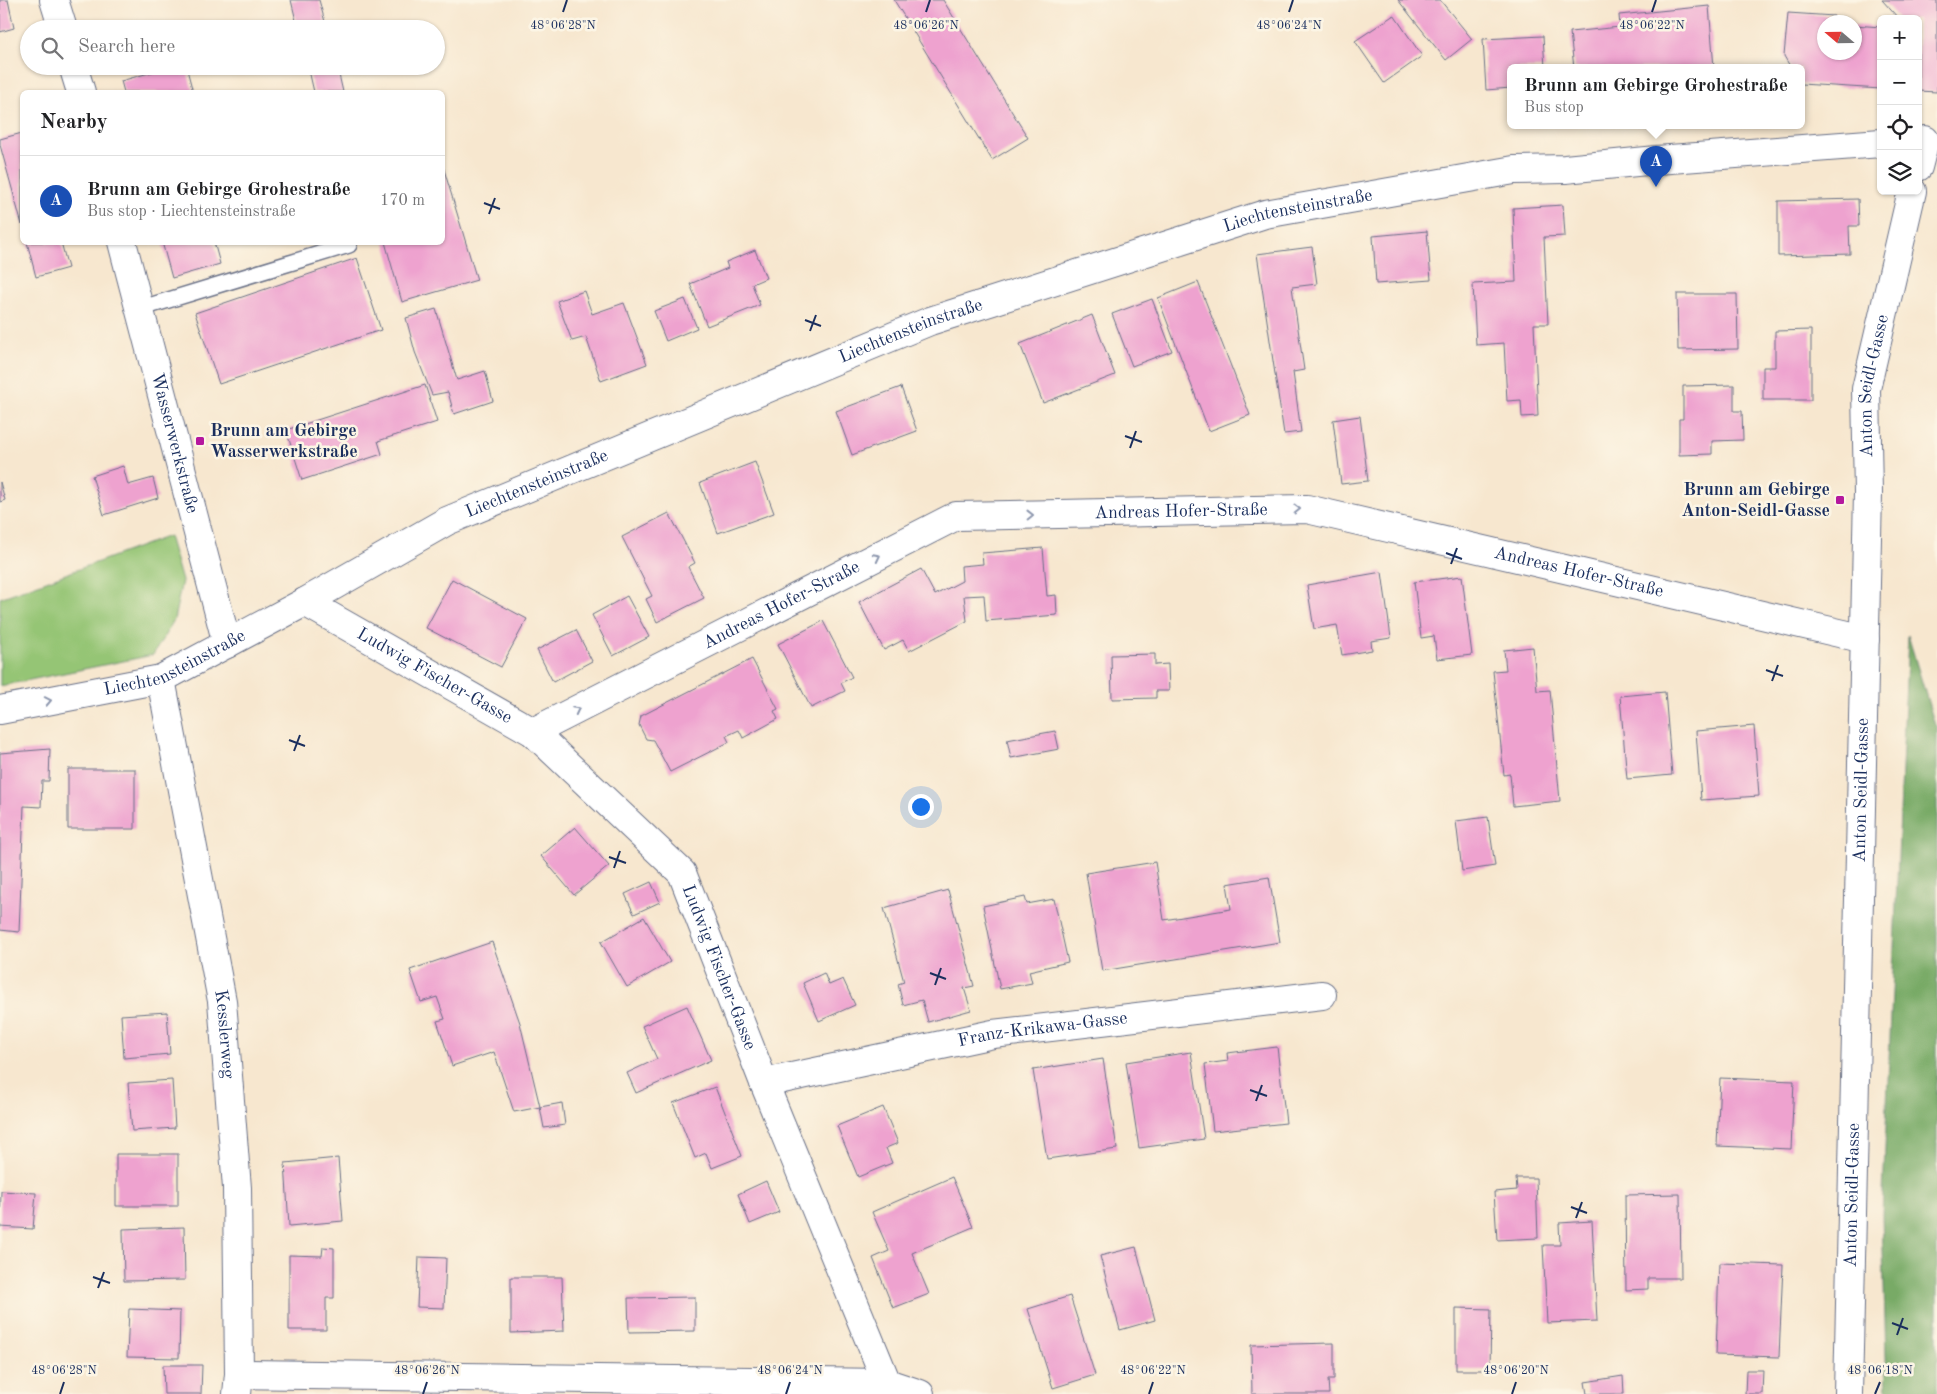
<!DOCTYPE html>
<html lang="en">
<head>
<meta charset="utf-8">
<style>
	:root { --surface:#fff; --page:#f6f6f6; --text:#202124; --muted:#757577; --line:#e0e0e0; --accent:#b5179e }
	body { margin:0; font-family:"Old Standard TT",serif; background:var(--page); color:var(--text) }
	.controls { position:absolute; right:15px; top:15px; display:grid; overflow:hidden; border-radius:8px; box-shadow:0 1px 4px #0004 }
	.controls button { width:45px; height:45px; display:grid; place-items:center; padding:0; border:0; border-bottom:1px solid var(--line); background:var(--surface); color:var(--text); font:25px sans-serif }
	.compass { position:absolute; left:1817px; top:15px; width:45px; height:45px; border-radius:50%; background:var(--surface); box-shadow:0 1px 4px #0004; rotate:290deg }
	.you { position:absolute; left:920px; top:806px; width:18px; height:18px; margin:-12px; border:4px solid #fff; border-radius:50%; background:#1a73e8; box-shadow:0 0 0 8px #1a73e833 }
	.badge { display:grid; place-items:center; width:32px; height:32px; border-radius:50%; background:var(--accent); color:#fff; font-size:16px; font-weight:700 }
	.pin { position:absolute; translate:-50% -41px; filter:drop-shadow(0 1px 2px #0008) }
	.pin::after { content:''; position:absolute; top:26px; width:18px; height:15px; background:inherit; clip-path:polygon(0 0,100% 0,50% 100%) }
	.popup { position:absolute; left:1507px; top:64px; width:298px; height:65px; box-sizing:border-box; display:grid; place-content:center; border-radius:8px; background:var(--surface); filter:drop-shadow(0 1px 4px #0005); font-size:16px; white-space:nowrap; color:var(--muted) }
	.popup b { font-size:19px; color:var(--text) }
	.popup::after { content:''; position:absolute; left:50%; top:100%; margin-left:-10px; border:10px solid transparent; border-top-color:var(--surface) }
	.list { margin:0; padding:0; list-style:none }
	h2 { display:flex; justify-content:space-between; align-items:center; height:65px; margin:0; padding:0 20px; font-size:21px }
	h2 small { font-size:16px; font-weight:400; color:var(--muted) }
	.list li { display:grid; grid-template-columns:32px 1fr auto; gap:15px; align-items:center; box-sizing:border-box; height:90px; padding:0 20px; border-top:1px solid var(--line) }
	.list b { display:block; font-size:19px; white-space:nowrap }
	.list p { margin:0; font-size:16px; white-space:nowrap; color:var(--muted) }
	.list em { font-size:16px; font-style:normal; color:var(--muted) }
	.icon { flex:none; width:28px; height:28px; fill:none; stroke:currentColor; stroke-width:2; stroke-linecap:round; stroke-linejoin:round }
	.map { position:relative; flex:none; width:1937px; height:1394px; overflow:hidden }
	.search { position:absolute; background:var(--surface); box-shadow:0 1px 4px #0004; left:20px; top:20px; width:425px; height:55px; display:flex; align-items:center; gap:12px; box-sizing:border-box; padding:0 18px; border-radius:28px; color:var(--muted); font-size:19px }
	.panel { position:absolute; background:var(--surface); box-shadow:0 1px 4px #0004; left:20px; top:90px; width:425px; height:155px; border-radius:8px }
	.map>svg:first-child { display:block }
	.green { fill:#95c574; stroke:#587a69 }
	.forest { fill:#78aa66; stroke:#4a6c62 }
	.building { fill:#eea2cf }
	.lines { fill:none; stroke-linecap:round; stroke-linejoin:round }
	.service-casing { stroke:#686f86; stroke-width:18 }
	.minor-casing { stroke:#686f86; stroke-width:30 }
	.service { stroke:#fff; stroke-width:15 }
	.minor { stroke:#fff; stroke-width:28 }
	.oneway { stroke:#8d97ae }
	.ticks { fill:none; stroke:#1b2f5e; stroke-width:2 }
	.poi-dot { fill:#b5179e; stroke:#fcf5e5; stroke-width:2 }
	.labels { text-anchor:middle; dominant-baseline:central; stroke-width:5; stroke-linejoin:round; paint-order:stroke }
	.street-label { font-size:18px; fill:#1b2f5e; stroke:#fcf5e5 }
	.poi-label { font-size:18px; font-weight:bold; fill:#1b2f5e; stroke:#fcf5e5; text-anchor:start }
	.ticks-label { font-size:12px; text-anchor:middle; fill:#1b2f5e; stroke:#fcf5e5; stroke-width:5; stroke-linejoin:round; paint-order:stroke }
</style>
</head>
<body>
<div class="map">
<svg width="1937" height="1394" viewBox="0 0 1937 1394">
	<rect width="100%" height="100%" fill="#fcf5e5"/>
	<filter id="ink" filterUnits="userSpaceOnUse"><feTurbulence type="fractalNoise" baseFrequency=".02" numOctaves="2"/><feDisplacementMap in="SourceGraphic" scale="10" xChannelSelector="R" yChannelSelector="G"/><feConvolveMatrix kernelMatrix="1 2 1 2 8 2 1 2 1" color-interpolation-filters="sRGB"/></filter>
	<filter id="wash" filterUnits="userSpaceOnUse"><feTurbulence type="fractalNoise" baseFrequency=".0096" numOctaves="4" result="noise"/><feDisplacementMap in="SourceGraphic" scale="20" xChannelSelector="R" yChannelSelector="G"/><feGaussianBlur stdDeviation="1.12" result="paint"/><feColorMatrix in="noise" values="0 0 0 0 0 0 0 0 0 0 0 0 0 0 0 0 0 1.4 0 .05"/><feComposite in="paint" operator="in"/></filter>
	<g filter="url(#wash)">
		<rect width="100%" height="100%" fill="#f7e7cf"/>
		<path class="green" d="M169,536L182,581L174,620L153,655L0,686V598Z"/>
		<path class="forest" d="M1908,635L1935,725L1937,726V1394H1887L1882,1215Z"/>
		<g id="blocks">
			<path class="building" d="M0,0H8L14,28L0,32Z
				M291,0H319L327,29H298Z
				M894,0H943L1028,138L992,160Z
				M1398,0H1440L1472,39L1446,60Z
				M1882,0H1937V92L1918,91V19H1899Z
				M1709,6L1714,68H1574L1570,32L1620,27L1619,15Z
				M1788,13L1834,16V22H1824V52H1854V25L1881,27V89L1801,84V68H1791L1784,56Z
				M1394,15L1422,56L1384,83L1355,41Z
				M1543,36L1545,68H1511V88L1486,90L1483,39Z
				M173,66H186L193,92H124L121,81Z
				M308,66H337L343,92H314Z
				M22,133V225L0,145V139Z
				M442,163L477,280L402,302L385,242H442Z
				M1858,199L1859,226H1849L1850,254L1778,256V201Z
				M1563,205L1565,236L1544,237L1548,324H1534L1538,416L1522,417L1521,400L1507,401L1504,343L1476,345L1473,284L1516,282L1513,208Z
				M1427,231L1431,280L1376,284L1373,236Z
				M27,242H61L68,268L36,277Z
				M162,242H214L220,264L172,278Z
				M1312,247L1317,284L1292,287L1304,370L1293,372L1301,432L1284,434L1257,254Z
				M755,250L766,278L752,284L760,305L707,326L690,284L728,268L726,262Z
				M357,258L381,330L219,384L195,313Z
				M1198,282L1250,415L1209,431L1158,298Z
				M584,291L592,314L624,303L647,364L601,381L586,337L572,341L557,301Z
				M1677,294H1737L1738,349L1678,350Z
				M685,299L697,328L666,341L654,311Z
				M1152,299L1172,351L1132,366L1112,314Z
				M436,309L457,380L485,371L493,401L454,414L448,392L432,395L415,352L406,318Z
				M1092,315L1115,375L1043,403L1020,344Z
				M1811,330V400H1763V367H1775V331Z
				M425,385L437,422L378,441L382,454L302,480L286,430Z
				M1734,385V411H1742L1743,440L1712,441V454L1679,455V419H1683V386Z
				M901,387L917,431L852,455L836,411Z
				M1360,416L1368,481L1341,484L1333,420Z
				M755,462L774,513L718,533L700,483Z
				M123,466L128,485L153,478L158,498L104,515L92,476Z
				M0,482L5,500L0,502Z
				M669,513L695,563L688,567L704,598L657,622L646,599L652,596L622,537Z
				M1043,548L1047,596L1056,595L1057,615L986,621L984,595L964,596L967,621L909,651L903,640L884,650L859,602L921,569L935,595L962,581L961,566L983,564L982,553Z
				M1382,572L1391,638L1371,641L1372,650L1342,655L1337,625L1314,629L1307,585Z
				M1462,576L1472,655L1437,659L1434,636L1421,638L1414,582Z
				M452,579L527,619L501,667L426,628Z
				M627,596L649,637L613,656L592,615Z
				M823,621L852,677L841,683L845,691L811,708L778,644Z
				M576,630L592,661L553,682L537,650Z
				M1533,647L1537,691L1550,690L1560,801L1513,806L1510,774L1504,775L1493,671L1506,670L1504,650Z
				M1155,654V665L1168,664L1169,691H1156V698L1112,699L1111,655Z
				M752,659L778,709L774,711L778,719L743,738L739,730L726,736L729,742L670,772L653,740L646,739L639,725L641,716Z
				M1665,692L1672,775L1627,779L1620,696Z
				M1754,726L1759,796L1701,800L1696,731Z
				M1055,731L1059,749L1011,758L1007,740Z
				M50,749L49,781H42L41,807L24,806L19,932L0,930V753Z
				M68,769H135V829H68Z
				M1488,817L1495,866L1462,871L1456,821Z
				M575,827L609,866L574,895L541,856Z
				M1155,862L1164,920L1231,909L1227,884L1269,877L1280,942L1102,971L1086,873Z
				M651,882L660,902L634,914L625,894Z
				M948,890L974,986L964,988L971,1010L928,1022L922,1000L903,1005L898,984L904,982L884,908Z
				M1025,897L1027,904L1054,899L1068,962L1029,971L1032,983L1000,989L983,906Z
				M644,917L670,962L627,987L601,942Z
				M492,942L520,1023L540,1107L562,1103L565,1125L544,1128L540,1107L514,1112L494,1052L452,1066L437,1021L445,1019L437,997L421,1002L410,970Z
				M824,973L829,985L843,979L855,1005L819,1021L803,983Z
				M687,1006L711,1060L636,1093L627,1073L657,1059L642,1026Z
				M167,1012L170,1054L124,1058L121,1015Z
				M1277,1047L1286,1123L1213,1131L1205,1064L1228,1061L1227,1053Z
				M1191,1052L1204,1139L1139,1148L1126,1062Z
				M1103,1059L1117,1149L1047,1159L1033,1070Z
				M1720,1078L1794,1081L1791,1149L1717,1146Z
				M172,1080L175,1128L132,1131L128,1083Z
				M715,1087L742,1156L712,1168L706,1153L695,1158L673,1103Z
				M883,1107L898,1143L886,1148L892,1163L858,1177L837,1126Z
				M116,1154H178V1206H116Z
				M338,1158L343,1221L289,1226L285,1163Z
				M952,1177L973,1227L912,1253L929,1294L893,1308L873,1258L889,1251L872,1212Z
				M1516,1178H1536L1538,1238L1497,1240L1494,1192L1517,1190Z
				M766,1181L779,1212L750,1224L738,1194Z
				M1,1191L36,1193L33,1229L0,1227Z
				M1680,1194L1681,1278H1648V1289L1626,1290L1625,1195Z
				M1592,1221L1597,1321L1547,1323L1543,1245H1560L1559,1223Z
				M184,1227L185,1280L124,1281L123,1229Z
				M323,1247L334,1248V1298H326V1330H289V1255L322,1256Z
				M1136,1247L1155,1320L1120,1330L1100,1256Z
				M419,1257L446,1258L444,1308L417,1307Z
				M1719,1263L1783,1265L1779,1357L1716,1355Z
				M511,1277H562L564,1331L511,1333Z
				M1070,1296L1095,1375L1053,1388L1028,1309Z
				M695,1297V1331L629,1332L628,1298Z
				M1456,1308L1491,1309L1490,1370H1456Z
				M129,1309L180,1311L179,1358L127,1357Z
				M1334,1343V1379H1328L1329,1394H1252L1251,1345Z
				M163,1365H202L201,1394H164Z
				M1746,1370H1763L1762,1394H1745Z
				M1623,1376L1624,1394H1587L1585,1382Z"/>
		</g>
	</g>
	<g filter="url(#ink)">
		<use href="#blocks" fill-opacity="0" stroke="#686f86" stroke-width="1"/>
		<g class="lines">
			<defs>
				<path id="service" d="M139,309L349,245L348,242"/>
				<g id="minor">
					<path d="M54,0L63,29"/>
					<path d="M73,66L81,92"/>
					<path d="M1918,167L1925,140"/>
					<path id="s1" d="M122,242L227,644"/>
					<path id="s2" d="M305,602L533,732L682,873L764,1083L887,1383"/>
					<path id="s3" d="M161,679L222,1001L237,1188L239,1374L237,1394"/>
					<path id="s4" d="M0,710L161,679L305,602L447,521L930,321L1265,214L1514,170L1565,169L1657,160L1881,143"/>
					<path id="s5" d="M533,732L956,516L1307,509L1865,639"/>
					<path id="s6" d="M764,1083L993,1034L1322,995"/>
					<path d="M239,1374L887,1383L920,1394"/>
					<path id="s7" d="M1848,1394L1868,493L1866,389L1912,191"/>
				</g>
			</defs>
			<use href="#service" class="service-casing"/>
			<use href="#minor" class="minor-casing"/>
			<use href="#service" class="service"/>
			<use href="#minor" class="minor"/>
		</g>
		<defs><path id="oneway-chevron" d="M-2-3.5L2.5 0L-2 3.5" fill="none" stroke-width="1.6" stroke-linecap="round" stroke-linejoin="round" transform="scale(1.25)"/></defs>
		<g class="oneway">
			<use href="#oneway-chevron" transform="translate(1297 509) rotate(-1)"/>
			<use href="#oneway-chevron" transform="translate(1030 515) rotate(-1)"/>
			<use href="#oneway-chevron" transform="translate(877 557) rotate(-27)"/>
			<use href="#oneway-chevron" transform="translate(48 701) rotate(-11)"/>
			<use href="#oneway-chevron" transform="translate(576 710) rotate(-27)"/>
		</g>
	</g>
	<path class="ticks" d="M563,12L567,0M926,12L930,0M1289,12L1293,0M1652,12L1656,0M484,203L500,209M489,214L495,198M805,320L821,326M810,331L816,315M1125,436L1142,442M1130,448L1136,431M1446,553L1462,559M1451,564L1457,548M1766,670L1783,676M1772,681L1778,665M289,740L305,746M294,751L300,735M609,857L626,863M614,868L620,851M930,973L946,979M935,985L941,968M1250,1090L1267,1096M1256,1101L1262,1085M1571,1207L1587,1213M1576,1218L1582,1202M93,1277L110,1283M98,1288L104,1272M1892,1323L1908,1329M1897,1335L1903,1318M60,1394L64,1382M423,1394L427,1382M786,1394L790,1382M1149,1394L1153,1382M1512,1394L1516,1382M1875,1394L1880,1382"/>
	<g class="poi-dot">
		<rect x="195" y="436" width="10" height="10" rx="2.5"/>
		<rect x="1835" y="495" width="10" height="10" rx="2.5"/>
	</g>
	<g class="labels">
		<g class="street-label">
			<text stroke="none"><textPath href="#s4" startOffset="1398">Liechtensteinstraße</textPath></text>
			<text stroke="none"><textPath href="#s4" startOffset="992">Liechtensteinstraße</textPath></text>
			<text stroke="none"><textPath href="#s7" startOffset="1009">Anton Seidl-Gasse</textPath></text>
			<text stroke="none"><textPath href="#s1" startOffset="208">Wasserwerkstraße</textPath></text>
			<text stroke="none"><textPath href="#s4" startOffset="588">Liechtensteinstraße</textPath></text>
			<text stroke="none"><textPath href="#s5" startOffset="700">Andreas Hofer-Straße</textPath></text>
			<text stroke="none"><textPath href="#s5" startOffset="1105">Andreas Hofer-Straße</textPath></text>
			<text stroke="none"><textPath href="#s5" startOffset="279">Andreas Hofer-Straße</textPath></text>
			<text stroke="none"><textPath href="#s4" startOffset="182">Liechtensteinstraße</textPath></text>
			<text stroke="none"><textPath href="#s2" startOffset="149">Ludwig Fischer-Gasse</textPath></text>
			<text stroke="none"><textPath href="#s7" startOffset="604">Anton Seidl-Gasse</textPath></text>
			<text stroke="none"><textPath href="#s2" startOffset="569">Ludwig Fischer-Gasse</textPath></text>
			<text stroke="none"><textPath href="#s6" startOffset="284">Franz-Krikawa-Gasse</textPath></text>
			<text stroke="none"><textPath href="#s3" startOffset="361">Kesslerweg</textPath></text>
			<text stroke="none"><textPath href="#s7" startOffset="199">Anton Seidl-Gasse</textPath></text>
		</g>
		<g class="poi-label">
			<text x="210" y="431">Brunn am Gebirge<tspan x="210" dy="21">Wasserwerkstraße</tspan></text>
			<text x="1830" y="490" text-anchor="end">Brunn am Gebirge<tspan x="1830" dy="21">Anton-Seidl-Gasse</tspan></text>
		</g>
	</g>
	<g class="ticks-label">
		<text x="563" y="29">48°06'28"N</text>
		<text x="926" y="29">48°06'26"N</text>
		<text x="1289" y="29">48°06'24"N</text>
		<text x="1652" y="29">48°06'22"N</text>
		<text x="64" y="1374">48°06'28"N</text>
		<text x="427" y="1374">48°06'26"N</text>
		<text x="790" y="1374">48°06'24"N</text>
		<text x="1153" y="1374">48°06'22"N</text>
		<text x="1516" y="1374">48°06'20"N</text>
		<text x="1880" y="1374">48°06'18"N</text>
	</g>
</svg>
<div class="controls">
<button>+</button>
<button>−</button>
<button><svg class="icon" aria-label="locate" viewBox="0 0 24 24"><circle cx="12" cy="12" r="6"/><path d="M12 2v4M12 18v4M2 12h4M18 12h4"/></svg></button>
<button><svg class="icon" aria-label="layers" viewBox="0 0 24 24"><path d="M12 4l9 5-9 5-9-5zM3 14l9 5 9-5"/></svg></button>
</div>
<svg class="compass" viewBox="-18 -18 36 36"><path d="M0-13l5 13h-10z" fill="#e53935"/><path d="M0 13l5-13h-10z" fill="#757577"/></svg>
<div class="you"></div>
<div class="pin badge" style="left:1656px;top:187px;background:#1a4fb4">A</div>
<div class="popup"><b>Brunn am Gebirge Grohestraße</b>Bus stop</div>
<div class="search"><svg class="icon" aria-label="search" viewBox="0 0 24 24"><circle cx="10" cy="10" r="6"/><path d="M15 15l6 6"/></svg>Search here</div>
<section class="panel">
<h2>Nearby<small></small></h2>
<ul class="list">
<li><span class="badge" style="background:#1a4fb4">A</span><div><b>Brunn am Gebirge Grohestraße</b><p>Bus stop · Liechtensteinstraße</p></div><em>170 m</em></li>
</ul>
</section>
</div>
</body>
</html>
